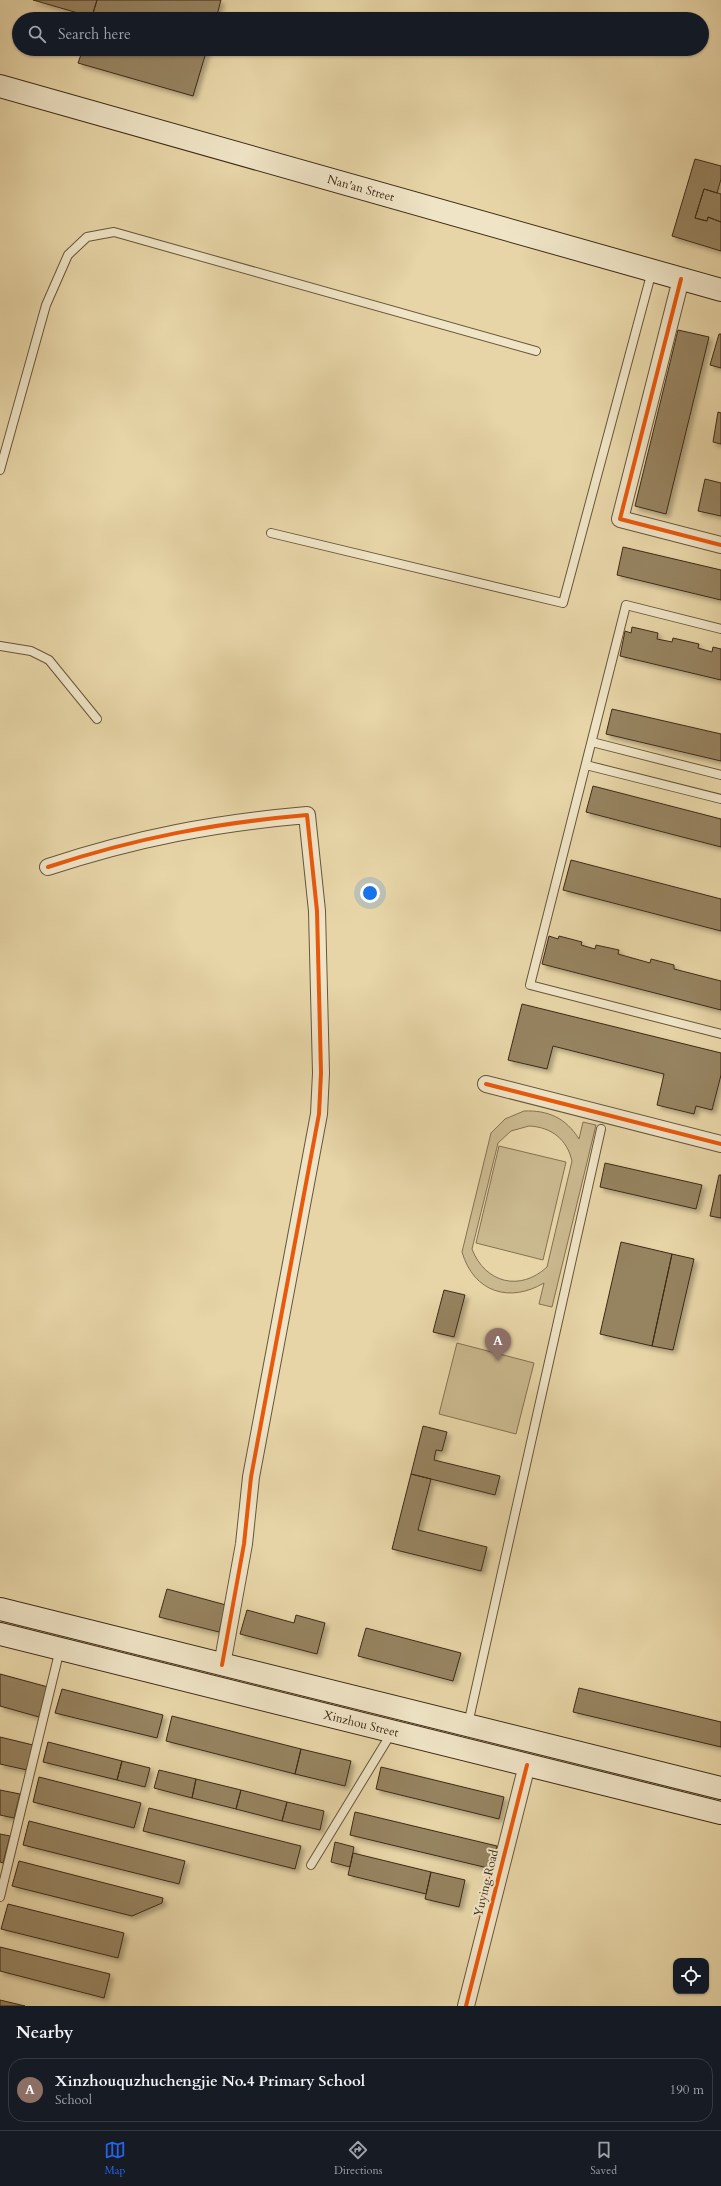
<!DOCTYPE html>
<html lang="en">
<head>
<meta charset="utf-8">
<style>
	:root { --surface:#171b24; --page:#20242c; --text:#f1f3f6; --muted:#9ea1a6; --line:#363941; --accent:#2563eb }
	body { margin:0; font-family:Cardo,serif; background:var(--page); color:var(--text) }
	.controls { position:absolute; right:12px; bottom:12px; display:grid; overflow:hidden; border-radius:8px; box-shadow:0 1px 3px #0004 }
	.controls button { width:36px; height:36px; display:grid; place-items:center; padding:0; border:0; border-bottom:1px solid var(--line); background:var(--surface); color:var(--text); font:20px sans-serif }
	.you { position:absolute; left:370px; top:893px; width:14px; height:14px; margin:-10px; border:3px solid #fff; border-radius:50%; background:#1a73e8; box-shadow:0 0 0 6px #1a73e833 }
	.badge { display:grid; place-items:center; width:26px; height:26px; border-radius:50%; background:var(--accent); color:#fff; font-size:13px; font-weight:700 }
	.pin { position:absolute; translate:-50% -33px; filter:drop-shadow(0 1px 2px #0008) }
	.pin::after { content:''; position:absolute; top:21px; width:14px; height:12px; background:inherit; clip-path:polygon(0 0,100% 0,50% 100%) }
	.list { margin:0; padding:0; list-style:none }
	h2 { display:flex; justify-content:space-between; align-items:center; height:52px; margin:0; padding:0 16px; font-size:17px }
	h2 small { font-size:13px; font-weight:400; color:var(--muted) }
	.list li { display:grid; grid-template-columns:26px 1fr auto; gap:12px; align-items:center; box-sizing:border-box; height:64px; margin:0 8px 8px; padding:0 8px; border:1px solid var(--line); border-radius:16px }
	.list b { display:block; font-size:15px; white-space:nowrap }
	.list p { margin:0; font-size:13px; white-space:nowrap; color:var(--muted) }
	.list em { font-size:13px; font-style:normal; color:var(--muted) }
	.icon { flex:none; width:22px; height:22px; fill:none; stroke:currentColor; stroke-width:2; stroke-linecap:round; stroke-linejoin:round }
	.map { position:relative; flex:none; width:721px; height:2006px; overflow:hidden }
	.search { position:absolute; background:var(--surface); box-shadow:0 1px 3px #0004; left:12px; right:12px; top:12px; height:44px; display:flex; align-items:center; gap:10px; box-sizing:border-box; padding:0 14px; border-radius:22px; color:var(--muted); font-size:15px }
	.sheet { height:124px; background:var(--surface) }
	nav { display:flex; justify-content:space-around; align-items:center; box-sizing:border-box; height:56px; border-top:1px solid var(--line); background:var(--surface); font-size:11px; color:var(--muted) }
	nav a { display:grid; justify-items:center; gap:2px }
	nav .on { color:var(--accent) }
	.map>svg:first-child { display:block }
	.green { fill:#cab88e; stroke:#847152; fill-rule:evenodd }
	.building { fill:#968361; stroke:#3e2a16; filter:url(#shadow) }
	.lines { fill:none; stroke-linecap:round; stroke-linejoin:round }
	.lane-casing { stroke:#68553a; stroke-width:10 }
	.street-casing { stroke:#68553a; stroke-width:18 }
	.secondary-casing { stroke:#3e2a16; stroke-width:24 }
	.lane { stroke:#efe4c6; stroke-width:8 }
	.street { stroke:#efe4c6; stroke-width:16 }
	.secondary { stroke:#efe4c6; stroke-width:22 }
	.cycleway-casing { stroke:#efe4c6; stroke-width:6 }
	.cycleway { stroke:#e8590c; stroke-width:4 }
	.labels { text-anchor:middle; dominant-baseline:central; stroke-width:4; stroke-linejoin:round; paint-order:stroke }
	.street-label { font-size:12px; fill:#3e2a16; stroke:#efe4c6 }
</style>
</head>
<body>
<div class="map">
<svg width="721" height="2006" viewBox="0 0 721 2006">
	<defs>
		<filter id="shadow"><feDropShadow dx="3.5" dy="3.5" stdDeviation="2" flood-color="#0004"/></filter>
	</defs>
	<rect width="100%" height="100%" fill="#e7d5a7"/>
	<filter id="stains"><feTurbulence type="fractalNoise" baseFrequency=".005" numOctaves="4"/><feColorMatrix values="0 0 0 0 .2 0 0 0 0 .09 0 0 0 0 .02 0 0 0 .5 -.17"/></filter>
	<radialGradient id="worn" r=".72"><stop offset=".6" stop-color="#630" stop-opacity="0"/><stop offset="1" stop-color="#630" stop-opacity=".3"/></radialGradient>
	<path class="green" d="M524,1111C548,1110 566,1118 579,1139L583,1122L596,1125L552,1307L539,1304L544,1283C510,1303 474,1293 462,1252L491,1133L505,1119ZM529,1126C551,1127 567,1139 572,1161L547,1267C520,1292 485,1283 472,1249L498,1143L511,1131Z
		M499,1146L566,1162L543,1260L476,1243Z
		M457,1343L534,1363L516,1434L439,1414Z"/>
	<path class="building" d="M33,0H97L92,17Z
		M97,0H221L216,19H91Z
		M83,49H207L193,96L78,63Z
		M695,159L721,166V179L717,193L704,189L695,218L707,221L708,217L721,222V251L672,236Z
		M704,189L721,194V222L708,217L707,221L695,218Z
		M678,330L709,337L666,514L635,506Z
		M719,334H721V368L710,365Z
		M718,412L721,413V444L713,442Z
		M705,479L721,483V516L698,511Z
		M623,547L721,570V600L617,575Z
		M632,627L658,633L657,639L672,642L673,638L699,644L698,648L712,652L713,647L721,649V680L620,656L625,631L631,633Z
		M612,709L721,734V761L606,734Z
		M593,786L721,819V847L586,812Z
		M571,860L721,899V931L563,890Z
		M549,936L558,939L559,936L582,942L581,945L595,949L596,945L619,950L618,954L650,963L651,959L674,965V969L721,981V1010L542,964Z
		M522,1004L721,1053V1075L712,1110L696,1106L694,1114L657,1105L664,1074L553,1046L547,1069L508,1060Z
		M605,1163L702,1185L696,1209L600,1187Z
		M719,1175H721V1218L710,1216Z
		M621,1242L672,1254L652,1346L600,1334Z
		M672,1254L694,1259L673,1350L652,1346Z
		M444,1290L465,1295L454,1337L433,1332Z
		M423,1426L447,1432L442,1451L436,1450L434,1460L500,1476L495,1495L411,1474Z
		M411,1474L431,1479L418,1530L487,1547L481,1571L392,1549Z
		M167,1589L226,1605L219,1632L159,1617Z
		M247,1610L294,1623L296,1615L325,1623L317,1654L240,1634Z
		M366,1628L461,1653L453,1681L358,1656Z
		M0,1674L48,1687L39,1717L0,1706Z
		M579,1688L721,1722V1747L573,1712Z
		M62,1689L163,1715L157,1738L55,1713Z
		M172,1716L301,1749L295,1774L166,1741Z
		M0,1737L33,1745L27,1770L0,1764Z
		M48,1742L122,1761L117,1780L43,1762Z
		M301,1749L351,1761L345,1786L295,1774Z
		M122,1761L150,1768L145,1787L117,1780Z
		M381,1767L504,1797L499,1819L376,1789Z
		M159,1770L196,1779L192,1798L154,1788Z
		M39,1777L141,1803L134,1828L33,1802Z
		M196,1779L241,1790L236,1809L192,1798Z
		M0,1790L20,1794L14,1818L0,1815Z
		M241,1790L287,1802L282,1821L236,1809Z
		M287,1802L324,1811L320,1830L282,1821Z
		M149,1808L301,1846L295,1869L143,1831Z
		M355,1812L497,1846L492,1869L350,1835Z
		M29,1821L185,1861L179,1884L23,1845Z
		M0,1834L10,1836L3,1863L0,1862Z
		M335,1842L354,1847L350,1867L331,1862Z
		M353,1853L431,1872L426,1894L348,1875Z
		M19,1861L163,1898L162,1903L132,1916L12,1886Z
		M431,1872L465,1880L459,1907L425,1899Z
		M8,1904L124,1933L118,1958L1,1929Z
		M0,1947L110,1974L104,1998L0,1971Z
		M0,2000L25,2006H0Z"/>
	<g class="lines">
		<defs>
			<path id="lane" d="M0,470L46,305L68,255L87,237L114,232L536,351
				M271,533L563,603L652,271
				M721,629L626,605L530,985L721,1034
				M0,646L31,651L49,660L97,719
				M592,742L721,775
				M586,765L721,799
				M468,1724L601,1129
				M311,1865L392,1732
				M0,1897L60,1649"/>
			<path id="street" d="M681,279L620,519L721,545
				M48,867C136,838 215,823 307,815L317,911L321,1073L319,1114L251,1477L244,1544L222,1665
				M486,1084L721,1144
				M466,2006L527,1765"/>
			<g id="secondary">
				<path id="s1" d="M0,86L721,290"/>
				<path d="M0,1609L721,1788"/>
				<path id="s2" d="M0,1634L721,1813"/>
			</g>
		</defs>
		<use href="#lane" class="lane-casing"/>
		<use href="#street" class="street-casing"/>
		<use href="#secondary" class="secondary-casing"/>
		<use href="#lane" class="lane"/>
		<use href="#street" class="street"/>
		<use href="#secondary" class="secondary"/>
		<defs>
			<path id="cycleway" d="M681,279L620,519L721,545
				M48,867C136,838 215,823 307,815L317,911L321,1073L319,1114L251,1477L244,1544L222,1665
				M486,1084L721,1144
				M466,2006L527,1765"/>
		</defs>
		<use href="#cycleway" class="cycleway-casing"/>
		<use href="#cycleway" class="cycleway"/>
	</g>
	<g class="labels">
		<g class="street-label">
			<text stroke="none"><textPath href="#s1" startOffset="375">Nan'an Street</textPath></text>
			<text stroke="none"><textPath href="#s2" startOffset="372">Xinzhou Street</textPath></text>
			<text transform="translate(486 1883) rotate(-76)">Yuying Road</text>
		</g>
	</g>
	<rect width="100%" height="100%" filter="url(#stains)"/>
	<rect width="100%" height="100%" fill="url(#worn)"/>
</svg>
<div class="controls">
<button><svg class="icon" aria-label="locate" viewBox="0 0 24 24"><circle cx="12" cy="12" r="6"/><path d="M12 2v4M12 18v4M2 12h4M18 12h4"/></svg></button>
</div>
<div class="you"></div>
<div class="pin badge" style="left:498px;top:1361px;background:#8d6e63">A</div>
<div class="search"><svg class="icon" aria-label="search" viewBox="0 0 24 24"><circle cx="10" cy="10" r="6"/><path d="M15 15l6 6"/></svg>Search here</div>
</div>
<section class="sheet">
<h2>Nearby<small></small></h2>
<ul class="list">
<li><span class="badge" style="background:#8d6e63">A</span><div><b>Xinzhouquzhuchengjie No.4 Primary School</b><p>School</p></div><em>190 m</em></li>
</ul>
</section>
<nav>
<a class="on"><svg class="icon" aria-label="map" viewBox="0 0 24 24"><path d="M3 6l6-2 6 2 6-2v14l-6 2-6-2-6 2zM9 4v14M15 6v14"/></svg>Map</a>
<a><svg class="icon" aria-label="directions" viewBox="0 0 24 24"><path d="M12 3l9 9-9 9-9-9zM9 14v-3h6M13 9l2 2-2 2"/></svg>Directions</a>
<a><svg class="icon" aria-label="saved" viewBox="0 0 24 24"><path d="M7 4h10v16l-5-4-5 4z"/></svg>Saved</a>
</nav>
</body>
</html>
